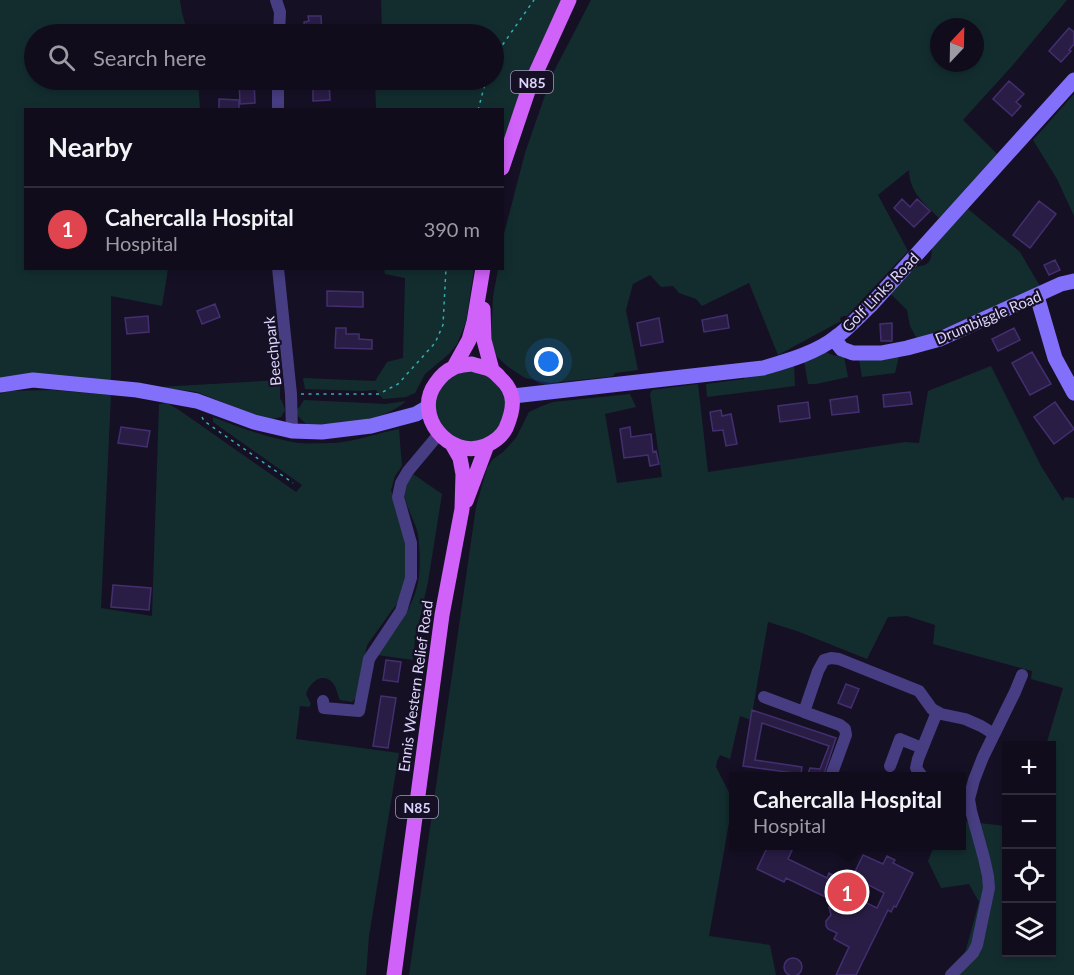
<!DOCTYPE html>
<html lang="en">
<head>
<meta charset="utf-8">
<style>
	:root { --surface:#100c1c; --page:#191525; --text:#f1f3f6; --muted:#9c9ba3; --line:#302c3b; --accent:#0b8043 }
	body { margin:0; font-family:Lato,sans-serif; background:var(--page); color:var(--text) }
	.controls { position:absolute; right:18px; bottom:18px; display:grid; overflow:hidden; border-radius:0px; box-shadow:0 3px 9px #0003 }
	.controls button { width:54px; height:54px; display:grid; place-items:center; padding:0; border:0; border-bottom:2px solid var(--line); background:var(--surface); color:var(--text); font:30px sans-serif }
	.compass { position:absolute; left:930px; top:18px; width:54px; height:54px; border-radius:50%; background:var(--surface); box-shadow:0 3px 9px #0003; rotate:22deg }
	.you { position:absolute; left:549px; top:362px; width:21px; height:21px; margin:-15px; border:4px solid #fff; border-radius:50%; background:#1a73e8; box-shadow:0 0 0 9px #1a73e833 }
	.badge { display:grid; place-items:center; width:39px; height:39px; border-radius:50%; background:var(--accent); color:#fff; font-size:20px; font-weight:700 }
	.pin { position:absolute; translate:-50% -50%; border:3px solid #fff; box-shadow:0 2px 6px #0006 }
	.popup { position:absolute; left:729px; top:772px; width:237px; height:78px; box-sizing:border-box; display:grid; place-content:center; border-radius:0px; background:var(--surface); filter:drop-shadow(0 2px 4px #0005); font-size:20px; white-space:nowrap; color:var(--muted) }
	.popup b { font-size:22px; color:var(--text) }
	.popup::after { content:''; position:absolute; left:50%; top:100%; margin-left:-12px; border:12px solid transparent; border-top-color:var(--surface) }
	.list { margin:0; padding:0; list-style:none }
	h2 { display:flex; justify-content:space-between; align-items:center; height:78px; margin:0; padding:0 24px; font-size:26px }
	h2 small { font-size:20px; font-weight:400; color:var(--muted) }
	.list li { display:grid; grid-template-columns:39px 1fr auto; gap:18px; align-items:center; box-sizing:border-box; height:84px; padding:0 24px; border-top:2px solid var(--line) }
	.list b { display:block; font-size:22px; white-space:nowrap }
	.list p { margin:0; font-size:20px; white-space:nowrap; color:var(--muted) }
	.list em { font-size:20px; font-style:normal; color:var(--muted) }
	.icon { flex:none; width:33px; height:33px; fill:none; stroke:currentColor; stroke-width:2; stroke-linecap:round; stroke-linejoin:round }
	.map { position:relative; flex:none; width:1074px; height:975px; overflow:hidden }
	.search { position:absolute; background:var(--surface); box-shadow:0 3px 9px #0003; left:24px; top:24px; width:480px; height:66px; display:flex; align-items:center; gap:15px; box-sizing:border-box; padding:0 21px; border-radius:33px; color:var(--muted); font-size:22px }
	.panel { position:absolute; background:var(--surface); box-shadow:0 3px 9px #0003; left:24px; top:108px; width:480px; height:162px; border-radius:0px }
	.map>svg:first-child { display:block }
	.green { fill:#132d2f; fill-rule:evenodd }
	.building { fill:#291d45; stroke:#432f70; stroke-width:1.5; fill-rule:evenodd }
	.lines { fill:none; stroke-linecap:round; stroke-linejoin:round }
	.path { stroke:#34adb3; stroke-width:1.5; stroke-dasharray:3 4.5; stroke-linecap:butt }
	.street { stroke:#473d82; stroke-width:12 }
	.secondary { stroke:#8270fa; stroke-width:15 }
	.primary { stroke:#d061f9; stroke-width:15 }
	.labels { text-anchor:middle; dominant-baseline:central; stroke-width:4.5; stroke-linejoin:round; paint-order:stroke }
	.shield { fill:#161025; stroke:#a29abc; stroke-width:1.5 }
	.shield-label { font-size:14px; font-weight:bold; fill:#ded5fd }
	.street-label { font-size:15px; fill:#ded5fd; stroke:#161025 }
</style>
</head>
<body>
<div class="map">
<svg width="1074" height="975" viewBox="0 0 1074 975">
	<rect width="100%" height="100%" fill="#161025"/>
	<path class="green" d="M0,0H180L182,13L188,34H34V80H198L200,109L26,110V268L168,269L162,306L111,296V383L0,380Z
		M381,0H561L524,81L503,144L502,110L376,109L375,80H494V34H382Z
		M591,0H1067L1012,66L963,120L997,154L939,218C924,204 909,191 909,170L878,195L908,251L847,316H843L840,318L841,321L778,355L749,283L702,306L696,299L679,293L673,286L661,287L650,275L633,284L626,310L638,370L615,373L613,376L608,377L550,383L525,378L507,366L494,354L491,341L493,297L498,269L502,268L504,234L525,153L552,75ZM939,27H975V63H939Z
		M1074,94V216L1057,179L1033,140Z
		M968,209L1020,252L1041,288L982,314L917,339L910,326L907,310L890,293L915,267L925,265L929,262L931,258L932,247Z
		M384,269H474L466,322L457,344L449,354L425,374L415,393L406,397L383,399L376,390L363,391L305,389L303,378L375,381L387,362L403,358L405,278L385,274Z
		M826,352L832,355L844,357L848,377L816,384H808L804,361Z
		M899,356L895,373L862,377L859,359Z
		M794,364L795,386L707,397L706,384L744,379L745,376Z
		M991,366L1041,466L1063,501L1065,497L1074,498V975H959L979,902L969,884L941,888L928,861L934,846H961V821L1006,826V952H1052V746L1046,745L1063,688L1031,679L1032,671L933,644L935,625L907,616L888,617L867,659L797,631L768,622L751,720L740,716L730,759L720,755L717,761L716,767L733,800L709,936L770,945L776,975H409L476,507L487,468L493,459L503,452L516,438L529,412L542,406L553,402L630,394L636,407L605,414L617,483L662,477L650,394L652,390L698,384L708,472L905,442L919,443L928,391Z
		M464,370L493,377L508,402L500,429L477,444L448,437L434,417L436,392L445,380Z
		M280,380V399L282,401L285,410L281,417L272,419L257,416L197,392L159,387Z
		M52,390L111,395L101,608L152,616L159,404L167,403L179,410L296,492L302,485L213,422V417C238,427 271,439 298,443C310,444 324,443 335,443C357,441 378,433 399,429L402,466L395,476L391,490L404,536L406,555L405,578L398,602L367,645L356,698L352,702L340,700C337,695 337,687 332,682C322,672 309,683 306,694L311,704L309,707L300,706L296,739L399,753L369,936L366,975H0V394L8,391Z
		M304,400L386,404L406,401C382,423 338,424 307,425L297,415L296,409L299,408Z
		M413,474L442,494L428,582L415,640L413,660L377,655C395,630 414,609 419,577C420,564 420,549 418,535C416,521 401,501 405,486C406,483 411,478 413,474Z"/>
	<path class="building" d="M308,16H321L322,34H305L304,22L309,21Z
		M246,25L247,34H230L229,27Z
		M1069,28L1074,32V44L1069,50L1071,51L1061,62L1049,51Z
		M239,80H254L255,103L240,104Z
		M313,80H329L330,100L313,101Z
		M1009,81L1024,94L1016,102L1021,106L1012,116L993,99Z
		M219,99L239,100V110L219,109Z
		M902,199L910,207L917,199L930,211L914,227L894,208Z
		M1039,201L1056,214L1030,248L1013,235Z
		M1055,260L1060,270L1049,275L1044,265Z
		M327,291L363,292V307L327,306Z
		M215,304L220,317L202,324L197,311Z
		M727,315L729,328L704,332L702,320Z
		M148,316L149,332L127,334L125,318Z
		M659,318L663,342L641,346L637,323Z
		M892,323V341H881L880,324Z
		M336,328H346V334H359V339L372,340V349L335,348Z
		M1014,328L1020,340L998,351L992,339Z
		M1032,352L1051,384L1030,395L1012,363Z
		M910,392L912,404L884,407L883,395Z
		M857,396L859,412L832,415L830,400Z
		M808,402L810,418L780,422L778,406Z
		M1055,402L1074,429L1054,444L1034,417Z
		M721,410L722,416L731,414L737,444L726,446L723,430L713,431L710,412Z
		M121,427L150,431L147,447L118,443Z
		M630,427L631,437L651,434L653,452L656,451L659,464L650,466L648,455L624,458L620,429Z
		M113,585L151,588L149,610L111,607Z
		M386,660L401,662L398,682L383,680Z
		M846,684L859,689L851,708L838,703Z
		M381,696L396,698L388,748L373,746Z
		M752,710L836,738L823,777L807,776L810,768L820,769L829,746L762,723L755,760L802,767L801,774L743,766Z
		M768,846H794L788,859L827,878L829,873L848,882L850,877L852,878L863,855L883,864L887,856L895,860L893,863L913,873L896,907L894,906L891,912L888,910L856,975H836L849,947L834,939L837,933L828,929L826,926V921L831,915L829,907L832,900L786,878L784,882L757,869ZM867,884L884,893L877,908L860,900Z
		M784 967a9 9 0 1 1 18 0a9 9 0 1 1-18 0Z"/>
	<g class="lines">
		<path class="path" d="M494,57L534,0
			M478,110L486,80
			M301,394H379L398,384L435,343L443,325L446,268
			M202,417L204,421L293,483"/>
		<path class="street" d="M276,0L280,12L279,34
			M278,110V80
			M278,268L291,394L292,431
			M764,697L804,712L818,671L824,660L831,658L839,659L919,691L932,709L941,714L965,719L981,726L994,734
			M323,701L324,708L359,711L369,659L401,611L411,578V543L398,497L401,483L408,471L439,434
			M804,712L840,725L845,729L846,735L831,776
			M890,766L900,739L922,748
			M922,776L916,768L918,759L937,712
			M951,975L973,953L977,945L989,888L988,876L984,858L971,811L969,799L974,780L983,757L1015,692L1022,675"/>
		<path class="secondary" d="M1037,296L1055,358L1074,393
			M834,339L842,349L853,353H881L907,348L940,339L1061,284L1074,281
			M0,385L33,380L137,390L197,401L254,422L292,431L322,432L371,426L416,414L428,407
			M513,396L763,368C787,361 816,353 836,337C849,328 859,316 871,305L1074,80"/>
		<path class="primary" d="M502,168L529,88L569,0
			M483,309L484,340L492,370
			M472,364C477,366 484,367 489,369C494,371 497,374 500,378C517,393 514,409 506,428C502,436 494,442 485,446C449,460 412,415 436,383C441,376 446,371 453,368C459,365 466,365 472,364Z
			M454,367L469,340L474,322L483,268
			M466,501L487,445
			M394,975L442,615L462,509L463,474L460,458L452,444"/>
	</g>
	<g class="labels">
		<g class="shield">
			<rect x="511" y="71" width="42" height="22" rx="4.5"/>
			<rect x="396" y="796" width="42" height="22" rx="4.5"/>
		</g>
		<g class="shield-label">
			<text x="532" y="82">N85</text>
			<text x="417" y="807">N85</text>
		</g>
		<g class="street-label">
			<text transform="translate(880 292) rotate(-46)">Golf Links Road</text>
			<text transform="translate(988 317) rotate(-23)">Drumbiggle Road</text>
			<text transform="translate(272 351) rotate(-96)">Beechpark</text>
			<text transform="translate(415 686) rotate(-82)">Ennis Western Relief Road</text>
		</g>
	</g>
</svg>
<div class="controls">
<button>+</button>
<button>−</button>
<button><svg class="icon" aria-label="locate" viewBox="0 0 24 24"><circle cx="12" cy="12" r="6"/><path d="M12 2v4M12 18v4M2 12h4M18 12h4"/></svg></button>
<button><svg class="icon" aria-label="layers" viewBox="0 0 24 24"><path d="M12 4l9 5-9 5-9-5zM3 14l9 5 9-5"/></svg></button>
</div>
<svg class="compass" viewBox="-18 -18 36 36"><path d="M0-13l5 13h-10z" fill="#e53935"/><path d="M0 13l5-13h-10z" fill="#9c9ba3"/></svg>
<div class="you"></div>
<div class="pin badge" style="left:847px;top:892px;background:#e0444e">1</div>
<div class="popup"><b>Cahercalla Hospital</b>Hospital</div>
<div class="search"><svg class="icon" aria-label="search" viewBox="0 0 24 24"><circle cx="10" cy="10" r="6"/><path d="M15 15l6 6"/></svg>Search here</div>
<section class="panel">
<h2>Nearby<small></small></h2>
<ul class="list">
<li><span class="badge" style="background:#e0444e">1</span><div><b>Cahercalla Hospital</b><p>Hospital</p></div><em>390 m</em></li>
</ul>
</section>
</div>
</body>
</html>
